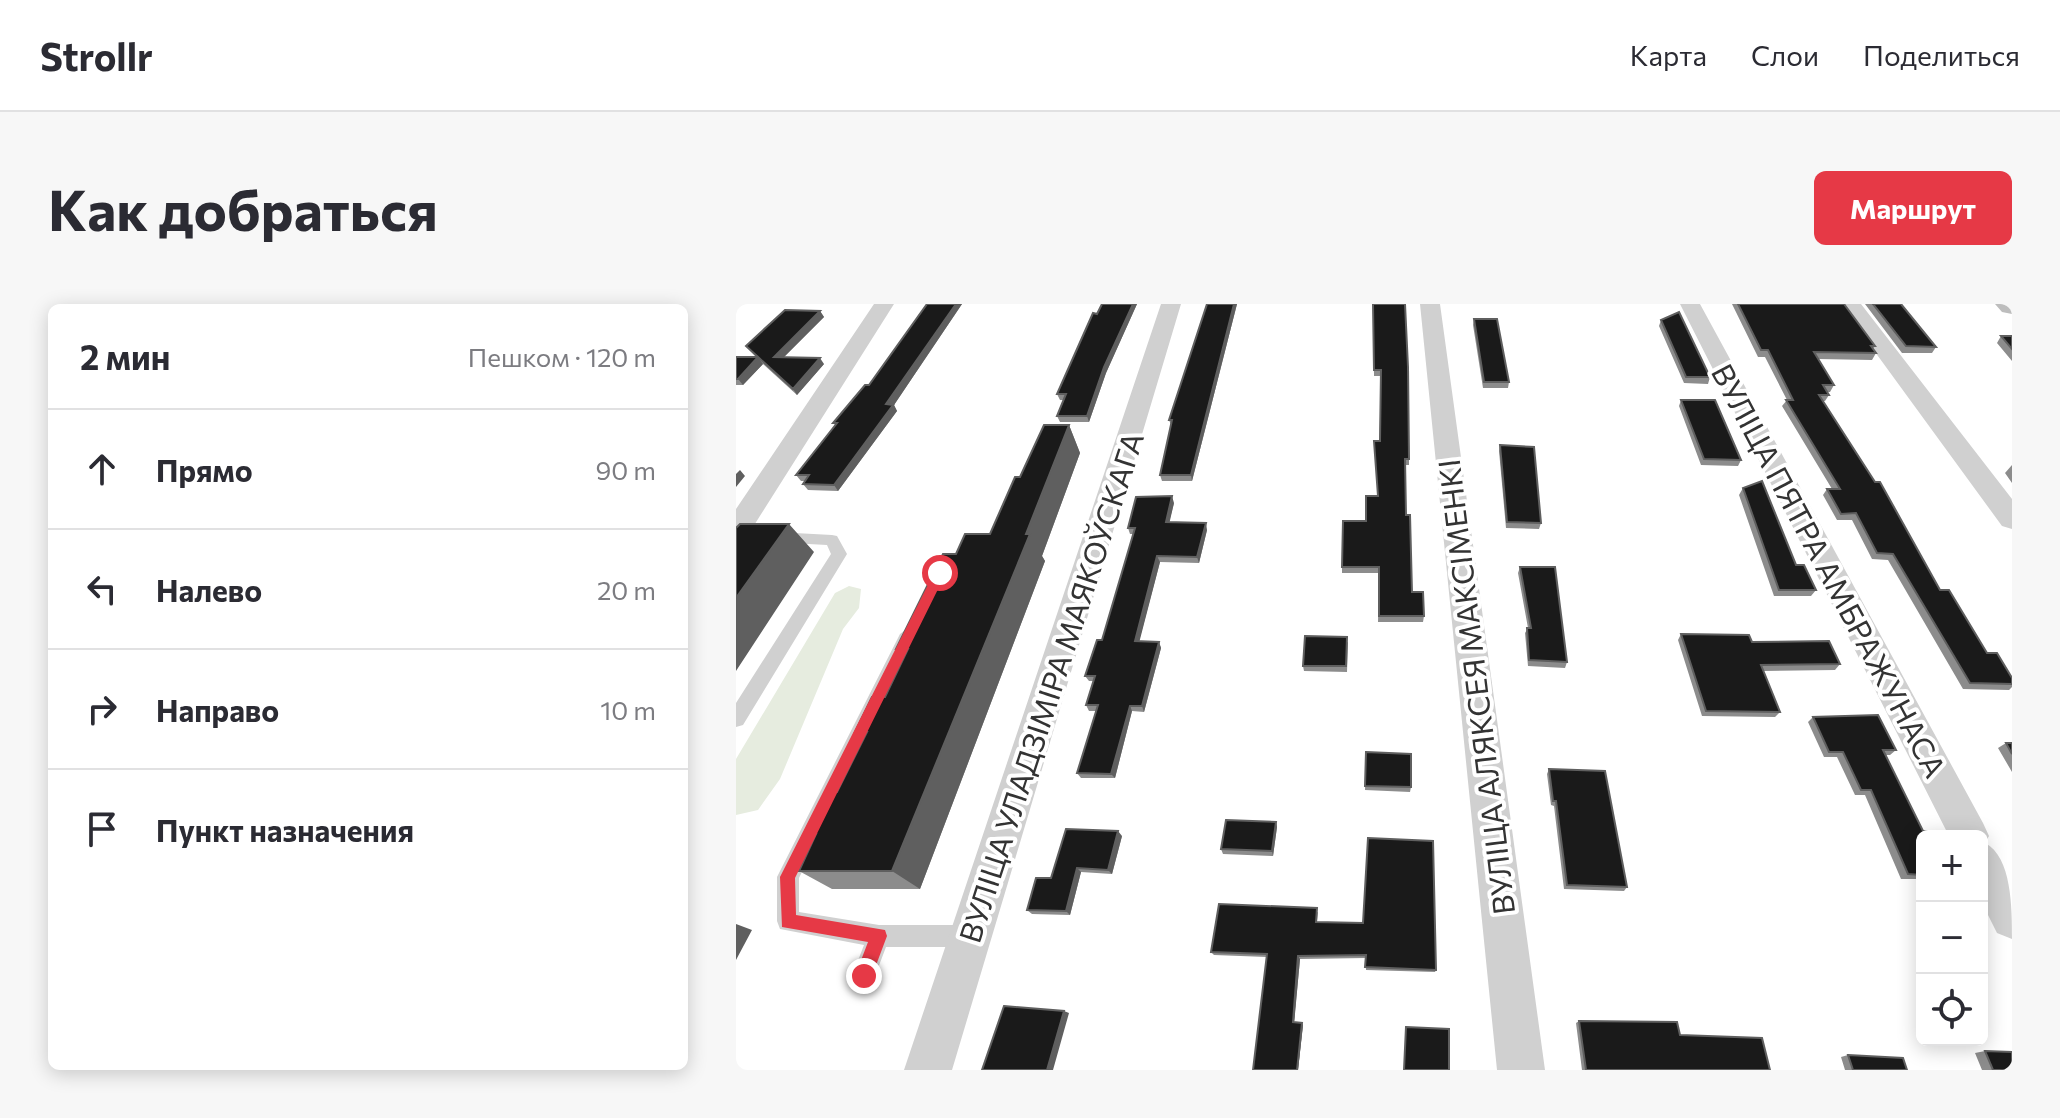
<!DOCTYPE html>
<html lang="ru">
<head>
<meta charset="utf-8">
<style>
	:root { --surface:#fff; --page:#f7f7f7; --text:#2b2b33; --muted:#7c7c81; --line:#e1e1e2; --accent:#e63946 }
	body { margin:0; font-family:Commissioner,sans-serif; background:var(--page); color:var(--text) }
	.controls { position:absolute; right:24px; bottom:24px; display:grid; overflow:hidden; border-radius:12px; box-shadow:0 4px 20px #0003 }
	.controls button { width:72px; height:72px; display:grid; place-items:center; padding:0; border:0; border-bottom:2px solid var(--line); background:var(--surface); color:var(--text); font:40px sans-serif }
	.stop { position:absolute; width:24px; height:24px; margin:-18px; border:6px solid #e63946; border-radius:50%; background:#fff }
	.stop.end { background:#e63946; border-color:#fff; box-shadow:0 2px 8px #0008 }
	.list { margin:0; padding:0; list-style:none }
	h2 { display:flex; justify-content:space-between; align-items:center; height:104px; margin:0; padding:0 32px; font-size:34px }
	h2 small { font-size:26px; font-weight:400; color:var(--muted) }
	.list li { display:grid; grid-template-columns:52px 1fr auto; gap:24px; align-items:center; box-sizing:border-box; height:120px; padding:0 32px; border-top:2px solid var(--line) }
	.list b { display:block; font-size:30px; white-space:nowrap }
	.list em { font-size:26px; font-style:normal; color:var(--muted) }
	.icon { flex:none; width:44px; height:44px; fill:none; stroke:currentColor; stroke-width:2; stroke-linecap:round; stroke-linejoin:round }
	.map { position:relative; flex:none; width:1276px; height:766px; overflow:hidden; border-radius:12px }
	header { display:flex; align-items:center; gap:48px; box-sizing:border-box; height:112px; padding:0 40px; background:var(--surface); border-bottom:2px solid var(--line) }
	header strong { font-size:38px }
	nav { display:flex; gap:44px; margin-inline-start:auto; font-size:28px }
	.intro { display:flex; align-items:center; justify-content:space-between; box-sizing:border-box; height:192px; padding:0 48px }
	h1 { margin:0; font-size:56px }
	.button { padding:20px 36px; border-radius:12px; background:var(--accent); color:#fff; font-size:28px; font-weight:700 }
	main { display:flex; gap:48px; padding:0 48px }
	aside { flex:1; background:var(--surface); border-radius:12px; box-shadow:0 4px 20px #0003 }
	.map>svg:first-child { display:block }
	.green { fill:#e6ecdf }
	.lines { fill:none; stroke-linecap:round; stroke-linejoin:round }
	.lane { fill:#d0d0d0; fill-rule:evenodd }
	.street { fill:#d0d0d0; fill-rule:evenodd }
	.secondary { fill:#bdbdbd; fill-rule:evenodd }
	.wall { fill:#8c8c8c }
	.shaded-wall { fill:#5f5f5f }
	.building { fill:#1a1a1a; stroke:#5f5f5f; stroke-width:2 }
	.route { fill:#e63946 }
	.labels { text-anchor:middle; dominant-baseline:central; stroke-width:8; stroke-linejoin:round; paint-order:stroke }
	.street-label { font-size:30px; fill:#333; stroke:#fff }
</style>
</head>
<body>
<header>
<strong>Strollr</strong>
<nav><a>Карта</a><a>Слои</a><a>Поделиться</a></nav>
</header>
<div class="intro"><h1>Как добраться</h1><a class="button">Маршрут</a></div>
<main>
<aside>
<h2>2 мин<small>Пешком · 120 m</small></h2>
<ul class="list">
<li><svg class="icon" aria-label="ahead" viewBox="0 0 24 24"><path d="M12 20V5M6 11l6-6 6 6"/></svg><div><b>Прямо</b></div><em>90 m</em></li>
<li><svg class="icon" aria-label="left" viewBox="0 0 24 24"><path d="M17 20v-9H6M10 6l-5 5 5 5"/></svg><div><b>Налево</b></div><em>20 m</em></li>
<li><svg class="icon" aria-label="right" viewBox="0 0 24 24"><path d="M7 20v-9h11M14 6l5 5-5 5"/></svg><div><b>Направо</b></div><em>10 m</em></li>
<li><svg class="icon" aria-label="arrive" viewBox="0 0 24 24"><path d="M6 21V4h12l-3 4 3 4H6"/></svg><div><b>Пункт назначения</b></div></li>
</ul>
</aside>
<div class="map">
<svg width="1276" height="766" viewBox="0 0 1276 766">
	<rect width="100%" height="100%" fill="#fff"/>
	<path class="green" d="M113,282L125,285L123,304L107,325L44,475L22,506L0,511V455L99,289Z"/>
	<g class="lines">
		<path class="lane" d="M0,226L96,231L101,232L111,250L7,421L0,423V399L95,250L91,241L0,236Z
			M173,323L182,330L63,574V608L143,621H235L243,624L246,632L243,640L235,643H150L136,680L128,684L120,680L116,672L128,641L44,625L41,617V573L164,330Z"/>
		<path class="street" d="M138,0H158L10,234L0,237V205Z
			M425,0H445L216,766H168Z
			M684,0H704L809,766H761Z
			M944,0H964L1247,519L1253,532L1249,539C1276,553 1276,604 1276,635L1261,629L1246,599V532H1213Z
			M1104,0H1125L1276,195V225L1266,222Z"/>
		<path class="secondary" d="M1259,0H1276V10L1266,8Z"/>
	</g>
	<path class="wall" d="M191,0H226L158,101L161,107L102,187L72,186L67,180L69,177H65L60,171L99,121L97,119L133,81Z
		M366,0H401L370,69L353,118H324L321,112L328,96H324L321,90Z
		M471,0H501L456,177H426L424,171L435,121L433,116Z
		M637,0L673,155V161H669L670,211L676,288L688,312L687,318H642L643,269H606V263L642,192L645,72H638Z
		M996,0H1108L1139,42L1137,45L1140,49L1136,56L1082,55L1098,81L1094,88H1091L1093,91L1089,97H1087L1204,286L1251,349L1276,374V383L1273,386L1227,385L1152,256L1136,255L1116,216H1101L1087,191L1091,185H1096L1046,102L1051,96L1029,53H1022Z
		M1129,0H1165L1200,43L1196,49H1166Z
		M84,7L88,13L48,53L88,60L61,91L27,60L7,81H0V53H20L10,42Z
		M738,15L773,78L772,84H747L737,21Z
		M925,16L974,73L972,80L948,79L923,22Z
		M1265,32H1276V57L1261,39Z
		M945,96L1005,156L1002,162L965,161L943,102Z
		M333,121L344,149L306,252L309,257L184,585H96L63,567L78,536L68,530L101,488L127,435L119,428L149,393L168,354L160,345L254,230L284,173Z
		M764,141L805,219L803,225L770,224L763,147Z
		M1276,161V179L1269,169Z
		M1007,184L1060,261L1080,286L1075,292H1038L1003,191Z
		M438,199L433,218L471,226L463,259L424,258L403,337L423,338L425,344L408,408L396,407L379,474H345L341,469L360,407H353L350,401L357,377H353L349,372L366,336L398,230H394L392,224Z
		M784,263L831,358L829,364L792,362L789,329L792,324L782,269Z
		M945,330L1016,338L1104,360L1099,366L1027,367L1044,408L1039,413L966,412L942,336Z
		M612,338L611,368L568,367L567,362Z
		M1077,413L1160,446L1154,451H1150L1186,532V575H1165L1129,491H1119L1101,453H1088L1072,418Z
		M1270,439H1276V468L1262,444Z
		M630,448L675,483L674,488L629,486Z
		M813,465L891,583L888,587L828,585L818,502L815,501L811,470Z
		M540,518L541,523L537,552L487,550L485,545Z
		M386,532L376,570L345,568L334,611L296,610L291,606L315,574Z
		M582,608L581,618L700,666L699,668L630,666V654L564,655L558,718L567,721L562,766L531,653L478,651L475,648Z
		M843,717L944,731L1034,766H846L840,719Z
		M1249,747L1276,766H1246L1239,749Z
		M1112,751L1171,766H1109L1105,753Z"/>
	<path class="shaded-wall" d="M220,0H226L158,101L161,107L102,187L98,181L150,100Z
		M397,0H401L370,69L353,118L351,112L368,63Z
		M498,0H501L456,177L455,171Z
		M84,7L88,13L42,59L38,53Z
		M22,53L27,60L7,81L2,75Z
		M84,54L88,60L61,91L57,85Z
		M333,121L344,149L306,252L309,257L184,585L156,567Z
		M4,166L9,172L0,183V170Z
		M436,192L438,199L432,225L430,218Z
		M470,219L471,226L463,259L461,253Z
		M53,220L78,248L0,367V294Z
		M421,252L424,258L402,343L399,337Z
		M423,338L425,344L408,408L406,402Z
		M394,402L396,407L379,474L375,470Z
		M540,518L541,523L537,552L536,547Z
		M382,527L386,532L376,570L372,566Z
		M341,564L345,568L334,611L330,607Z
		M0,620L16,626L0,656Z
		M562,652L564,655L558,721L557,718Z
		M328,707L333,709L317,766H311Z
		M566,719L567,721L562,766H561Z"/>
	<path class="building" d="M191,0H220L150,100L157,101L98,181L67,180L73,171H60L101,119H97L129,81H133Z
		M366,0H397L368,63L351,112H321L330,90H321L357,9L361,10Z
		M471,0H498L455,171H424L436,116H433Z
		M637,0H669L672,63L673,155H669L670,211H674L676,288H687L688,312H643V263H606L607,217H630V192H642L638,137H644L645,66H638Z
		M1002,0H1108L1139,42H1135L1140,49L1078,48L1098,81H1087L1093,91H1083L1139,178H1144L1204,286H1213L1251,349H1261L1276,374V380L1234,379L1157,250L1141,249L1120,209L1105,210L1091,185H1104L1050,96H1057L1032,46H1025Z
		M1137,0H1165L1200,43L1170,42Z
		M49,6L84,7L38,53L84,54L57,85L22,53L2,75H0V53H22L10,42Z
		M943,8L974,73H950L925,16Z
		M738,15H761L773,78H748Z
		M1265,32H1276V45Z
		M945,96H979L1005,156L968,155Z
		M308,121H333L290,230H294L156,567H63L80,530H68L89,488H101L131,428H119L136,393H149L172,345H160L207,250H220L229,230H254L279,173H284Z
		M764,141L798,143L805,219L771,218Z
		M1026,177L1060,261H1068L1080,286H1043L1007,184Z
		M436,192L430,218L470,219L461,253L421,252L399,337L423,338L406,402H394L375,470L341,469L362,401H350L359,372H349L361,336H366L399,224H392L400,193Z
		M4,220H53L0,294V224Z
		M784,263H819L831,358L793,356L791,324H795Z
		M945,330L1013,331L1016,338L1093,337L1104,360L1025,361L1044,408L970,407Z
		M569,332L611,333L610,362H567Z
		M1142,411L1160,446H1147L1187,527H1210L1213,532H1186V571L1172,570L1135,486H1125L1107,448H1093L1077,413Z
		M1270,439H1276V450Z
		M630,448L675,450V483L629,482Z
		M813,465L869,467L891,583L831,581L820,497H817Z
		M490,516L540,518L536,547L485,545Z
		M330,525L382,527L372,566L341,564L330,607L291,606L300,574H315Z
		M632,534L697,537L700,666L629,663L630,651L562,652L557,718L566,719L561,766H517L531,650L475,648L483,600L581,604L580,618L627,619Z
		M268,702L328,707L311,766H246Z
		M843,717L941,718L944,731L1026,734L1034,766H850Z
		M670,723L713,725V766H668Z
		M1249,747L1276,748V766H1257Z
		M1112,751L1167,754L1171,766H1117Z"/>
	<path class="route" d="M204,265L210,269L59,574L60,611L149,626L151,632L136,672L134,678L128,680L122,678L119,672L132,638L46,623L44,573L198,269Z"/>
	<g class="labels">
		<g class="street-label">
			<text transform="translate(1094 266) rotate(62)">ВУЛІЦА ПЯТРА АМБРАЖУНАСА</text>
			<text transform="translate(314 383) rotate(-72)">ВУЛІЦА УЛАДЗІМІРА МАЯКОЎСКАГА</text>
			<text transform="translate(739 383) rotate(-97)">ВУЛІЦА АЛЯКСЕЯ МАКСІМЕНКІ</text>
		</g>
	</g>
</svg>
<div class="controls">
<button>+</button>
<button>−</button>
<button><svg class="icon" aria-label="locate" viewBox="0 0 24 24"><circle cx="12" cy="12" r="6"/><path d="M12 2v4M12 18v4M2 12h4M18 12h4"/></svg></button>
</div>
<div class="stop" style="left:204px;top:269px"></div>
<div class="stop end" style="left:128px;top:672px"></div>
</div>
</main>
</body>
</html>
